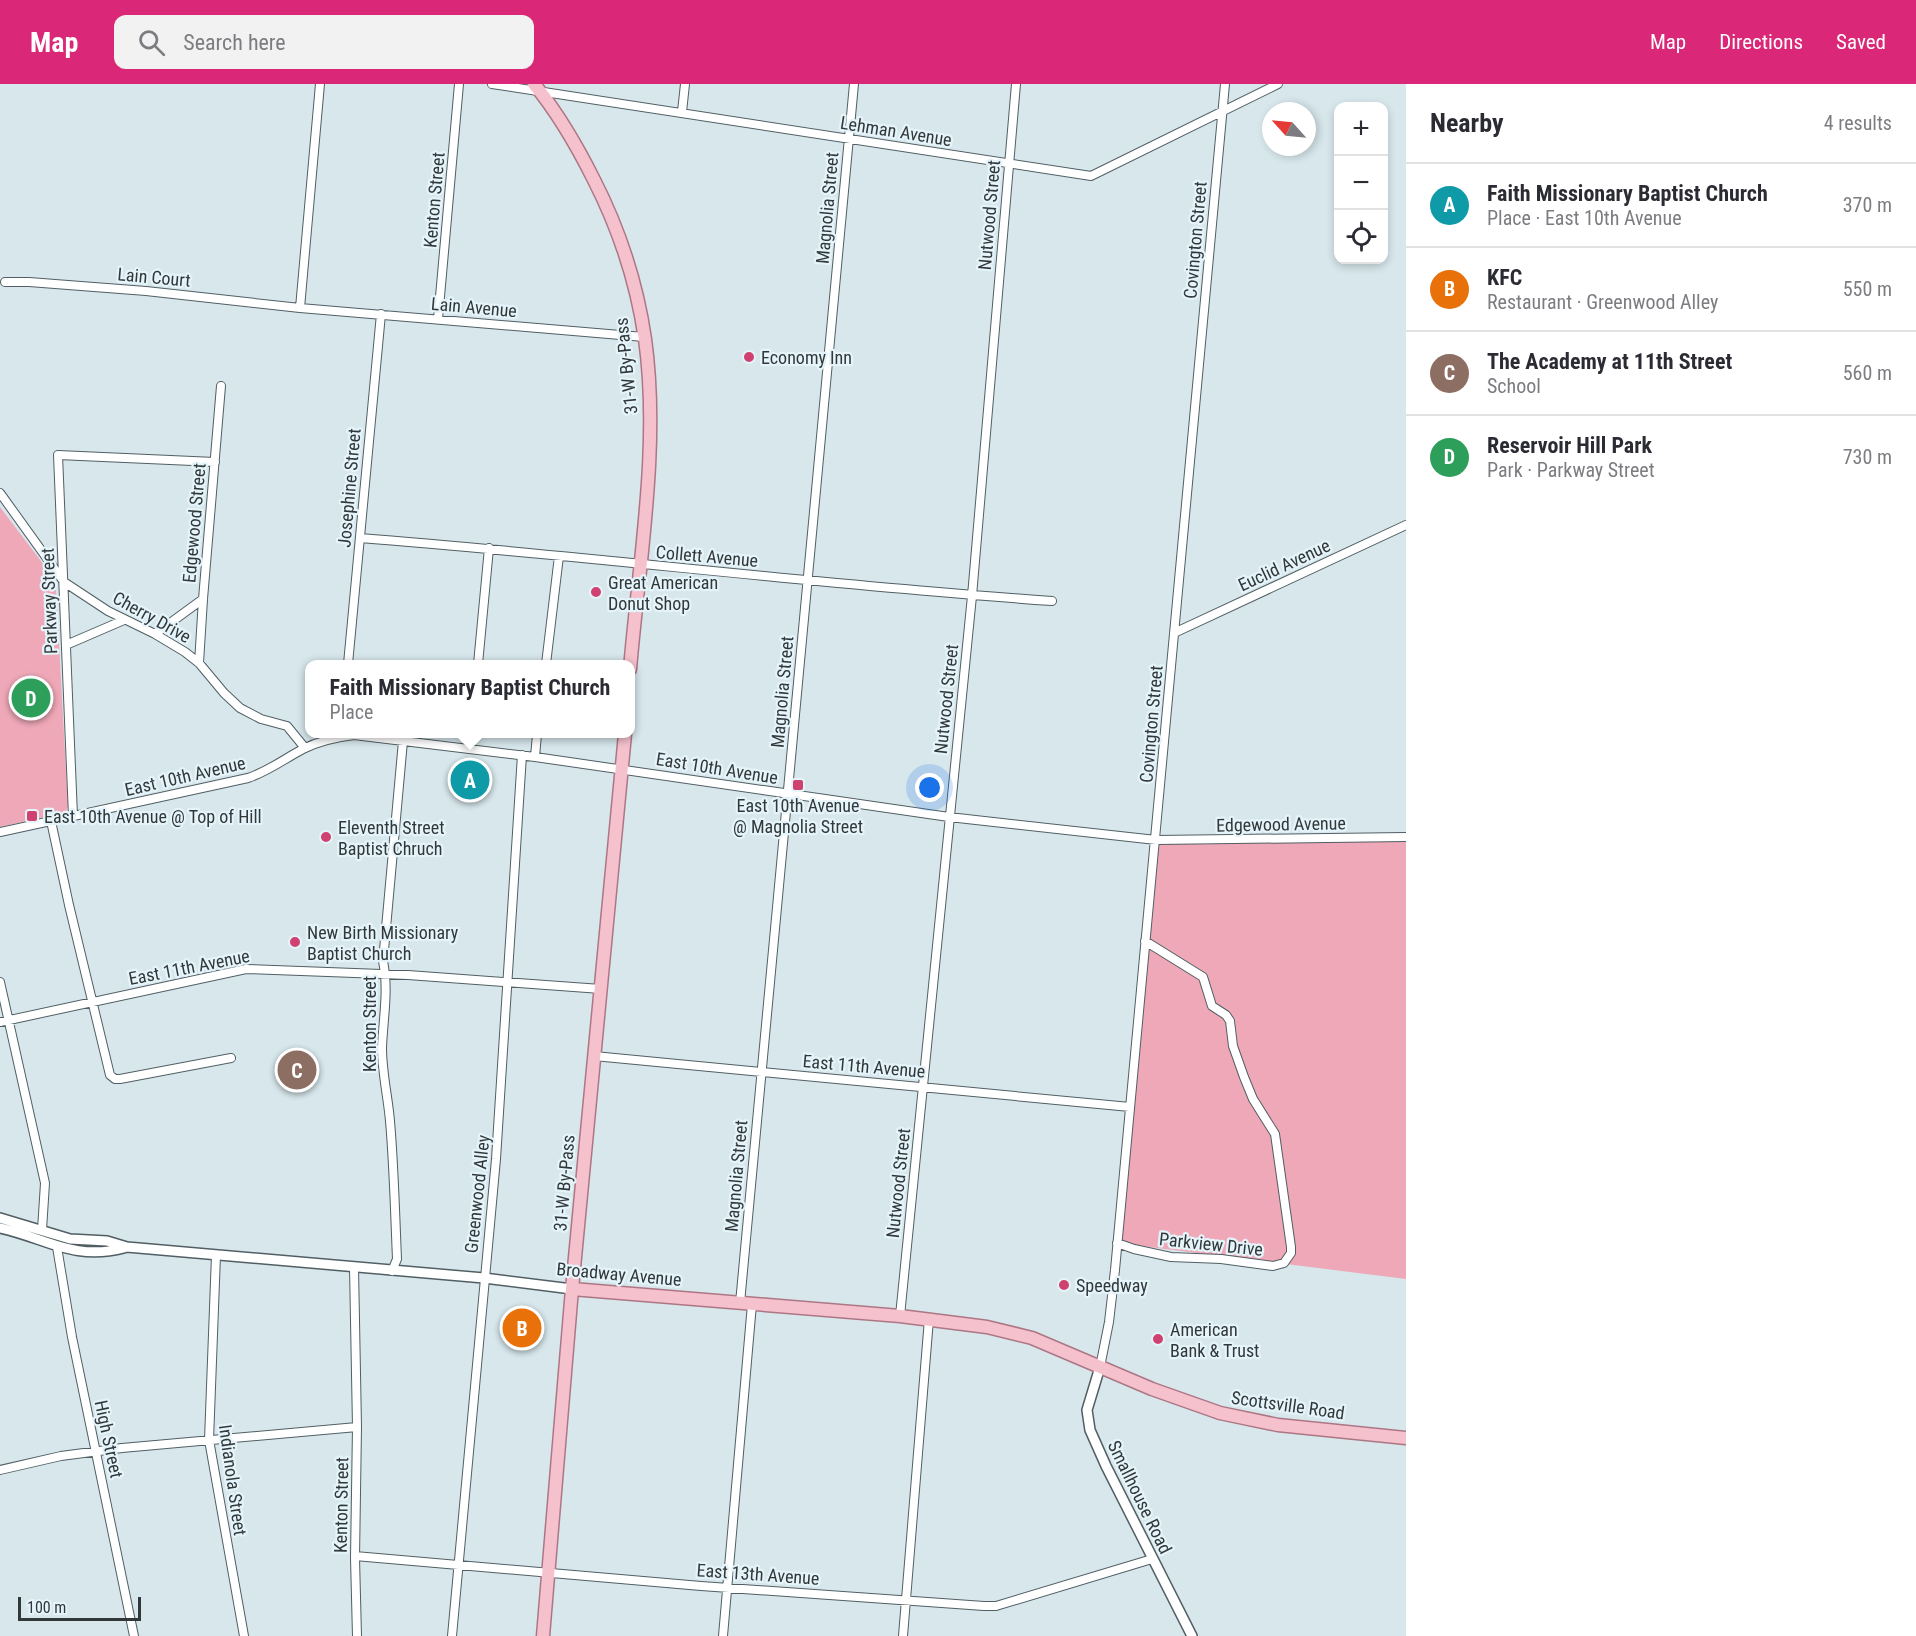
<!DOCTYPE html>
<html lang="en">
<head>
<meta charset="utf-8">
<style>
	:root { --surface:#fff; --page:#f2f2f3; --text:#2b2b33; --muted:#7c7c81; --line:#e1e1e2; --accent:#db2777 }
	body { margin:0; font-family:"Roboto Condensed",sans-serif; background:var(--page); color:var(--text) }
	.controls { position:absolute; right:18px; top:18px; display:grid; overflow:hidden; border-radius:12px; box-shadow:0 3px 9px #0003 }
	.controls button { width:54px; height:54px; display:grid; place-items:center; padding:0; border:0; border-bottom:2px solid var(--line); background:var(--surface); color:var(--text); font:30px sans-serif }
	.compass { position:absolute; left:1262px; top:18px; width:54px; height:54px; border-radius:50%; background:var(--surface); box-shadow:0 3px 9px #0003; rotate:297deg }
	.scale { position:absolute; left:18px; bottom:15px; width:123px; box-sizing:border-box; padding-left:6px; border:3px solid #32383a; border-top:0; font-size:16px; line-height:21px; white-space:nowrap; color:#32383a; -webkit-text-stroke:4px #e4f4fa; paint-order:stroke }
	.you { position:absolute; left:930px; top:704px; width:21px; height:21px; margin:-15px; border:4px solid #fff; border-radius:50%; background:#1a73e8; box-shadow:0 0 0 9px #1a73e833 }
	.badge { display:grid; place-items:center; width:39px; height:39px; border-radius:50%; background:var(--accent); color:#fff; font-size:20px; font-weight:700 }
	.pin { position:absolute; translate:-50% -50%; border:3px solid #fff; box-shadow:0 2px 6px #0006 }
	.popup { position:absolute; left:305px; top:576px; width:330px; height:78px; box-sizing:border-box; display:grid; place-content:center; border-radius:12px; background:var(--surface); filter:drop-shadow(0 2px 4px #0005); font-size:20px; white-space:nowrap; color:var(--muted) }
	.popup b { font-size:22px; color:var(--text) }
	.popup::after { content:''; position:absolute; left:50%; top:100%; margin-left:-12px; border:12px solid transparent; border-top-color:var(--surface) }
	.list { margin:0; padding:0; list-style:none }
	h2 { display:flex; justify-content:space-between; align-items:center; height:78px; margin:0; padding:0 24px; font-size:26px }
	h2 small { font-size:20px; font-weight:400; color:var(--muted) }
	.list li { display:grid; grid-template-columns:39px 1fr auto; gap:18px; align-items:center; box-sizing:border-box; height:84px; padding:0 24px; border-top:2px solid var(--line) }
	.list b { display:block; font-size:22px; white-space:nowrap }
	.list p { margin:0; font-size:20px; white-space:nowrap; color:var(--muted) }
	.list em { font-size:20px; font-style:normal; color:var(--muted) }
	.icon { flex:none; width:33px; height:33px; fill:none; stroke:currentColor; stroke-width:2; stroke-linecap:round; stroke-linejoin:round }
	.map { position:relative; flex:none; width:1406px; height:1552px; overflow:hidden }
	header { display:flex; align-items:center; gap:36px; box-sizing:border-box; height:84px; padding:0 30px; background:var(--accent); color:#fff }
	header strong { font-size:28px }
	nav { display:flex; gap:33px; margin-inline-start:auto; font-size:21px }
	.search { width:420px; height:54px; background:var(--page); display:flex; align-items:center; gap:15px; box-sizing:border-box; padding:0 21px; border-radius:12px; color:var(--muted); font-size:22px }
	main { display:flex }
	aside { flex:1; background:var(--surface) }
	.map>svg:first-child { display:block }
	.green { fill:#efa8b7 }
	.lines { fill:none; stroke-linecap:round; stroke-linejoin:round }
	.minor-casing { stroke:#515f64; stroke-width:10 }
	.tertiary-casing { stroke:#515f64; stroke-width:12 }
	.primary-casing { stroke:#ad7684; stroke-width:15 }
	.minor { stroke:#fff; stroke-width:8 }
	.tertiary { stroke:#fff; stroke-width:9 }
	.primary { stroke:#f5c1cd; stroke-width:12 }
	.poi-dot { fill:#cf4270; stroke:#e4f4fa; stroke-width:2 }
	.labels { text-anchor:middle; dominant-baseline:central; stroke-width:4.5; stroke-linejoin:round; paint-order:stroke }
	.street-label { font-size:18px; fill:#32383a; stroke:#e4f4fa }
	.poi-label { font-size:18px; fill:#32383a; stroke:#e4f4fa; text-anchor:start }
</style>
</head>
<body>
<header>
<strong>Map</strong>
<div class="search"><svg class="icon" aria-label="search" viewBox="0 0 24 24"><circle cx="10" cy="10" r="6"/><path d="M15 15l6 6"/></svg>Search here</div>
<nav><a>Map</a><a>Directions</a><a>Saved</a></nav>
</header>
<main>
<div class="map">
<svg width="1406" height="1552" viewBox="0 0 1406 1552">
	<rect width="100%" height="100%" fill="#d7e7ec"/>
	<path class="green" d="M0,423L50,489L56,506L68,722L66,728L62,729L0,743Z
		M1156,756H1406V1195L1117,1159Z"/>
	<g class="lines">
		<defs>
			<path id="minor" d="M492,0L1091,92L1278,0
				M682,28L685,0
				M5,198H29L146,207L300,224L644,253
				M300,224L320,0
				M438,235L459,0
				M0,409L64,498L108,527L155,550L185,568L199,579L224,609L240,624L261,635L287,642L305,664
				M360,454C591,472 821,501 1052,517
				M1174,549L1406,441
				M155,550L203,515
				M66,561L124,536
				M199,579L203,515L221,302
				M348,580L381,230
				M478,580L489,464
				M546,580L559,472
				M470,665L471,650
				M535,673L537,650
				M73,732L58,371L215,378
				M51,737L69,821L110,991L115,995H120L231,974
				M0,748L248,694C269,687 284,675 303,665C319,657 337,653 354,651L535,673L949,733L1156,756L1406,753
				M0,898L45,1099L42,1146
				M0,938L246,885L408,891L601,905
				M594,972L1130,1023
				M1117,1159L1134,1165L1171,1173L1221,1175L1273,1182L1284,1179L1291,1169V1163L1275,1050L1253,1015L1244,993L1233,962L1230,937L1226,931L1212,922L1203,893L1145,857
				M57,1163L72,1253L134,1552
				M216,1171L209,1356L244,1552
				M354,1183L357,1343L355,1474L357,1552
				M392,1187L397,1175C395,1129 394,1083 390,1037C388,1013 382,989 382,964C383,935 389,907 383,877L403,657
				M740,1219L854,0
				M900,1232L972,512L1016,0
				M1100,1283L1109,1238L1115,1186L1225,0
				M0,1386L61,1372L122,1364L357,1343
				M355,1472L701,1502L984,1522H996L1152,1475
				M452,1552L496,1075L522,671
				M723,1552L752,1220
				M903,1552L929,1235"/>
			<path id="tertiary" d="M0,1134L70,1155L107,1157L127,1163L484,1194L572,1205
				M0,1144C46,1154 74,1177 124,1164
				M1100,1283L1087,1326L1090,1346L1106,1382L1192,1552"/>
			<path id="primary" d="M534,0C558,29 577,62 594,96C619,145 637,200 645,255C660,361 639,478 630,585
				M572,1205L900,1232L987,1243L1032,1254L1152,1305L1220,1329L1278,1341L1406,1354
				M543,1552L572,1205L625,650"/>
		</defs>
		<use href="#minor" class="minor-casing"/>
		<use href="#tertiary" class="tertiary-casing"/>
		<use href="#primary" class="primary-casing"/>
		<use href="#minor" class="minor"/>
		<use href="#tertiary" class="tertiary"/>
		<use href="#primary" class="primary"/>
	</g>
	<g class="poi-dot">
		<circle cx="749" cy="273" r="6"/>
		<circle cx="596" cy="508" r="6"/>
		<rect x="792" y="695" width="12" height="12" rx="3"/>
		<rect x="26" y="726" width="12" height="12" rx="3"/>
		<circle cx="326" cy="753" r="6"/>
		<circle cx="295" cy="858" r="6"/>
		<circle cx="1064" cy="1201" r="6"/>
		<circle cx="1158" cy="1255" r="6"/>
	</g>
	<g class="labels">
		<g class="street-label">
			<text transform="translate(896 47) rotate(9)">Lehman Avenue</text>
			<text transform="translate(434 116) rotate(-85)">Kenton Street</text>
			<text transform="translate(827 124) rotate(-85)">Magnolia Street</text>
			<text transform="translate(989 131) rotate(-85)">Nutwood Street</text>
			<text transform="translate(1195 156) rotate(-85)">Covington Street</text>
			<text transform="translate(154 193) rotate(5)">Lain Court</text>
			<text transform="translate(474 223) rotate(5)">Lain Avenue</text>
			<text transform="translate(626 282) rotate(-96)">31-W By-Pass</text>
			<text transform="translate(349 404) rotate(-85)">Josephine Street</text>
			<text transform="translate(194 439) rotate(-85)">Edgewood Street</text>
			<text transform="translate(707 472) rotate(5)">Collett Avenue</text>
			<text transform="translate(1284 481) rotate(-25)">Euclid Avenue</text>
			<text transform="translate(49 517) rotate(-92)">Parkway Street</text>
			<text transform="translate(152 533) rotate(29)">Cherry Drive</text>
			<text transform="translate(782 608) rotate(-85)">Magnolia Street</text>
			<text transform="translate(946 615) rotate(-84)">Nutwood Street</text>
			<text transform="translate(1151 640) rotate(-85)">Covington Street</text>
			<text transform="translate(717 684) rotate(9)">East 10th Avenue</text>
			<text transform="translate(185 692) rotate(-13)">East 10th Avenue</text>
			<text transform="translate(1281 740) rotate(-1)">Edgewood Avenue</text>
			<text transform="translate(189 883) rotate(-11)">East 11th Avenue</text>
			<text transform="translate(369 940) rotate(-90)">Kenton Street</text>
			<text transform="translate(864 982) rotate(5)">East 11th Avenue</text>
			<text transform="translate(736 1092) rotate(-85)">Magnolia Street</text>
			<text transform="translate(564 1099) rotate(-85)">31-W By-Pass</text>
			<text transform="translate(898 1099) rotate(-84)">Nutwood Street</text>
			<text transform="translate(477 1110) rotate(-84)">Greenwood Alley</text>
			<text transform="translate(1211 1160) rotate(6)">Parkview Drive</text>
			<text transform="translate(619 1190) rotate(5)">Broadway Avenue</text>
			<text transform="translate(1288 1321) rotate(8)">Scottsville Road</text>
			<text transform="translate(109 1355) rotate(78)">High Street</text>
			<text transform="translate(233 1396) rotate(82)">Indianola Street</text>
			<text transform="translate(1140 1413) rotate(64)">Smallhouse Road</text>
			<text transform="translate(341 1421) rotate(-89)">Kenton Street</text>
			<text transform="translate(758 1490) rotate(4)">East 13th Avenue</text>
		</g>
		<g class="poi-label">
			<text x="761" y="273">Economy Inn</text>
			<text x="608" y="498">Great American<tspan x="608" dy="21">Donut Shop</tspan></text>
			<text x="798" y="721" text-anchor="middle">East 10th Avenue<tspan x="798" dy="21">@ Magnolia Street</tspan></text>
			<text x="44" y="732">East 10th Avenue @ Top of Hill</text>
			<text x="338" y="743">Eleventh Street<tspan x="338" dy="21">Baptist Chruch</tspan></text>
			<text x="307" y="848">New Birth Missionary<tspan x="307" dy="21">Baptist Church</tspan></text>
			<text x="1076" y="1201">Speedway</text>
			<text x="1170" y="1245">American<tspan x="1170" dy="21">Bank &amp; Trust</tspan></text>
		</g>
	</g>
</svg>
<div class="controls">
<button>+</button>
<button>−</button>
<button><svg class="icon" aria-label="locate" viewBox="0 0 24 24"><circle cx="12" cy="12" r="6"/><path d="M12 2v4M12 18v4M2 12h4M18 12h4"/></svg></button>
</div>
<svg class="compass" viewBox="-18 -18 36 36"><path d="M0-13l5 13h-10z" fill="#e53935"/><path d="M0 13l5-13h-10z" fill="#7c7c81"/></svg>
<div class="scale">100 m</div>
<div class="you"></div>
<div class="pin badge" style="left:470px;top:696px;background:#0f9aa8">A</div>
<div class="popup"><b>Faith Missionary Baptist Church</b>Place</div>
<div class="pin badge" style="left:522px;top:1244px;background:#e8710a">B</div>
<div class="pin badge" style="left:297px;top:986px;background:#8d6e63">C</div>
<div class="pin badge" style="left:31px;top:614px;background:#2e9e5b">D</div>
</div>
<aside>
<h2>Nearby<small>4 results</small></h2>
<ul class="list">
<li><span class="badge" style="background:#0f9aa8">A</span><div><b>Faith Missionary Baptist Church</b><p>Place · East 10th Avenue</p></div><em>370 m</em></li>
<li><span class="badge" style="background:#e8710a">B</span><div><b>KFC</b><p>Restaurant · Greenwood Alley</p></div><em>550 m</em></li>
<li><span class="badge" style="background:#8d6e63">C</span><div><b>The Academy at 11th Street</b><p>School</p></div><em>560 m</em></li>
<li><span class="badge" style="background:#2e9e5b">D</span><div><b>Reservoir Hill Park</b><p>Park · Parkway Street</p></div><em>730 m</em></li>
</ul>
</aside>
</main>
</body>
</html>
